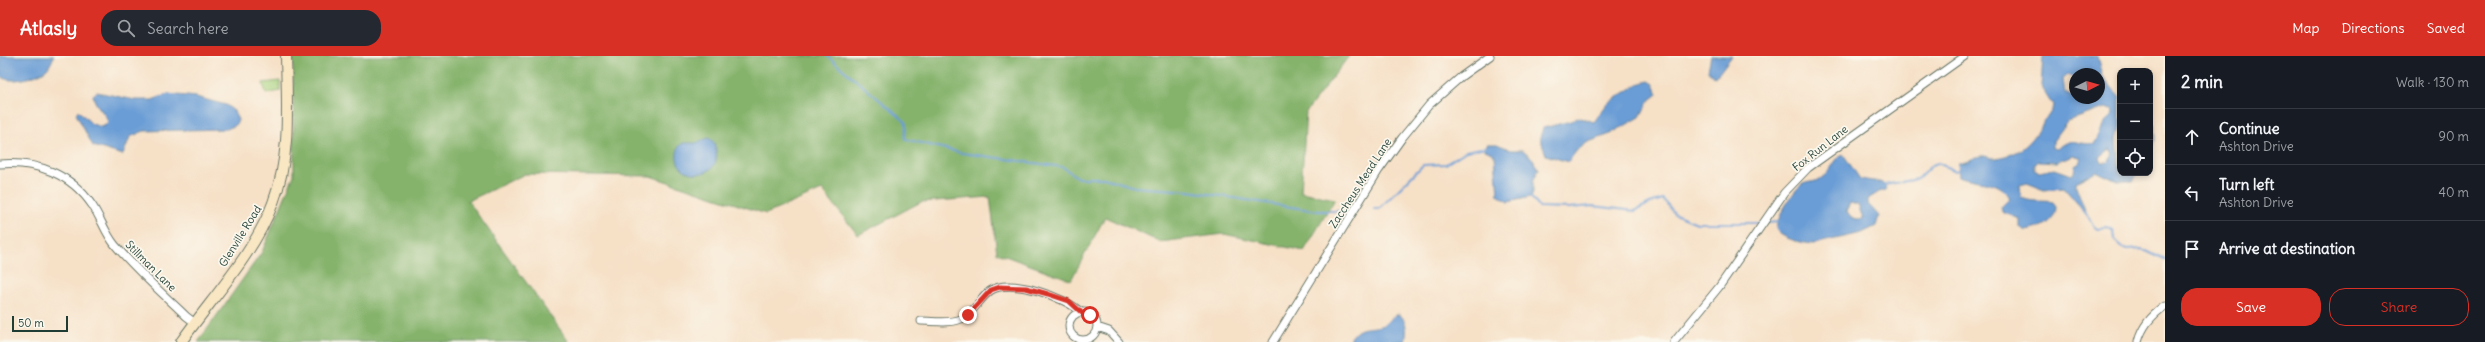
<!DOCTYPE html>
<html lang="en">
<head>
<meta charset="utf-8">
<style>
	:root { --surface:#171b24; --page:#242831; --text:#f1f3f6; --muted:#9ea1a6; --line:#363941; --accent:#d93025 }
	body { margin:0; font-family:Delius,sans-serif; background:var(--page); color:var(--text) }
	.controls { position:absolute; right:12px; top:12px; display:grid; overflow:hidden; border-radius:8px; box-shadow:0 2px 6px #0003 }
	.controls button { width:36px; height:36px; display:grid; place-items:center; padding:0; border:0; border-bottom:1px solid var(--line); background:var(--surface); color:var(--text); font:20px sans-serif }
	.compass { position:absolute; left:2069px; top:12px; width:36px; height:36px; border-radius:50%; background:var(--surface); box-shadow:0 2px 6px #0003; rotate:84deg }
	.scale { position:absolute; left:12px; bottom:10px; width:56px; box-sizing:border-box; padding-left:4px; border:2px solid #1f3d34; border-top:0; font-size:11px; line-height:14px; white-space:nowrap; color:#1f3d34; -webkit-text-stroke:3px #fbf7ec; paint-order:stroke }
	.stop { position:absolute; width:12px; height:12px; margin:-9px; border:3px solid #d93025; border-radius:50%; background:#fff }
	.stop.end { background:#d93025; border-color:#fff; box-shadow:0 1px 4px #0008 }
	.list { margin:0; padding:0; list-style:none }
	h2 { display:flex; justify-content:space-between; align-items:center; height:52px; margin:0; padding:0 16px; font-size:17px }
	h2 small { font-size:13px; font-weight:400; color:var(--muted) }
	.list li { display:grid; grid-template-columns:26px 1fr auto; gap:12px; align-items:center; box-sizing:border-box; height:56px; padding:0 16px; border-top:1px solid var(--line) }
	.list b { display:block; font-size:15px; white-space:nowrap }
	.list p { margin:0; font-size:13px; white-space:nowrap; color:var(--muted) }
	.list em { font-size:13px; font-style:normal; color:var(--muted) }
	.actions { display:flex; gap:8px; padding:12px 16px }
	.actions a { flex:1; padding:9px 0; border:1px solid var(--accent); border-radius:16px; text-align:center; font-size:14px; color:var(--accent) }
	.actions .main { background:var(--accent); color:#fff }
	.icon { flex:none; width:22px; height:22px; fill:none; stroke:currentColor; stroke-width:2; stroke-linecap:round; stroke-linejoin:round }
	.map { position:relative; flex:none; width:2165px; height:286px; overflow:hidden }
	header { display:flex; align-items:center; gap:24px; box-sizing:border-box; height:56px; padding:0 20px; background:var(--accent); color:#fff }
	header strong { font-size:19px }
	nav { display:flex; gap:22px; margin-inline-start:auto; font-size:14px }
	.search { width:280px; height:36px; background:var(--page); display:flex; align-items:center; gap:10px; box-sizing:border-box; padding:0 14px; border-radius:16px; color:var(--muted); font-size:15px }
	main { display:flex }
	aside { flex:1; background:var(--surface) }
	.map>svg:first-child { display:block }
	.green { fill:#a7d17d; stroke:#638758 }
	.forest { fill:#85b36c; stroke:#527850 }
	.water { fill:#6b9dd5; stroke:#456d84; fill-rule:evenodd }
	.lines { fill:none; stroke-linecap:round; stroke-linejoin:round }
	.stream { stroke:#6b9dd5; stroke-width:2 }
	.street-casing { stroke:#6a7667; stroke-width:9 }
	.secondary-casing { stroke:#6a7667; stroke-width:12 }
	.street { stroke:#fff; stroke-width:7 }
	.secondary { stroke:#f9e7c3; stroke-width:10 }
	.route { stroke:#d93025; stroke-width:5 }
	.labels { text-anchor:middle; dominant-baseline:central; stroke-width:3.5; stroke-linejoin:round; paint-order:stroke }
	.street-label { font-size:11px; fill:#1f3d34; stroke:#fbf7ec }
</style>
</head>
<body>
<header>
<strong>Atlasly</strong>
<div class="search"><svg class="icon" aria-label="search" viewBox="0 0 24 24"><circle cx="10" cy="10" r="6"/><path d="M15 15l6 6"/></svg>Search here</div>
<nav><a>Map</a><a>Directions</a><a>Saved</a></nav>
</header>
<main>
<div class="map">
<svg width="2165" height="286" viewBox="0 0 2165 286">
	<rect width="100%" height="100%" fill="#fbf7ec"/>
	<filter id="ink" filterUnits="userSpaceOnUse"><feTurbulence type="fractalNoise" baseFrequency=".025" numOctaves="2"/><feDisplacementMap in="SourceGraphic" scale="8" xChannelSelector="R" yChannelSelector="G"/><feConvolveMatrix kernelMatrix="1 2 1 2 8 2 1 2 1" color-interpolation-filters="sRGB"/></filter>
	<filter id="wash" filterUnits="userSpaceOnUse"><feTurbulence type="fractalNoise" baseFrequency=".012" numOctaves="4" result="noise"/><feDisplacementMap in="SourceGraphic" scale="16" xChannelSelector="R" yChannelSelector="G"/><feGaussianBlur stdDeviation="0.9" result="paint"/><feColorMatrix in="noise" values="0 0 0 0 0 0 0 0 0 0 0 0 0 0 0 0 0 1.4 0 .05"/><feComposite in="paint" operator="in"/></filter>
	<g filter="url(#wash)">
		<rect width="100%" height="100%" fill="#f6e0c6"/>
		<path class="green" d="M280,25V35L266,38L263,27Z"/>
		<path class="forest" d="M293,0H1349L1306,56L1301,136L1335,143L1304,195L1224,178L1160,186L1105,161L1071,224L997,197L990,141L921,146L858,179L822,134L766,158L650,120L525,118L468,145L569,286H198L262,196L294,119Z"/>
		<path class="water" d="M0,0H54C52,5 50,10 46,14C37,21 9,29 0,20Z
			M1711,0H1732L1716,21L1710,18L1708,14Z
			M2043,0H2097L2102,20L2120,41V71L2117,84L2120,117H2138L2133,125H2117L2096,115L2076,126V130L2085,154L2084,155L2064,132L2044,134L2026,127L2020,129L2021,141C2029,147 2043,144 2053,146L2056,150C2056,168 2039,173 2025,175L2020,171V163L2002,156L2001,151L2009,143C2002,123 1975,127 1959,120L1958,107C1967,108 1972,101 1981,100C1986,99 1990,103 1996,102C2028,98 2035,79 2052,54L2053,49L2041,30ZM2075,18H2099V42L2078,44L2065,37L2063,23L2068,19L2075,22ZM2105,52L2113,53L2114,58L2105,66L2095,87C2080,91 2072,78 2057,93L2053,92V85L2068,65ZM2110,93L2113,98L2107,107H2101L2099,102ZM2072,99L2080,101L2081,105L2075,109L2074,117L2071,119L2054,113L2039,116L2034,114V109L2039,105L2057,106Z
			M1649,25L1654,28L1658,38L1648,46L1640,61L1608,79L1588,86L1578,93L1568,106L1546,99L1540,81L1543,72L1571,65L1577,61L1594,66L1607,48L1638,28Z
			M97,36L135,44H152L168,38L196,41L226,49L234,55L238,64L236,69L227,73L144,75L130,81L123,99L93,90L76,58L78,54L92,68L102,71L108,67C106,56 94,50 93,39Z
			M2150,65L2154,69L2155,84L2150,96Z
			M708,82C714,84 715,89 716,94C723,128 665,124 679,90L683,87H696Z
			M1487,88H1497L1511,94H1523L1533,103L1539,113L1533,125V136L1531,141L1508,146L1498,139L1495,100L1493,97L1485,94Z
			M1843,98L1860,123L1881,126L1887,132L1886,134L1879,136L1868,143V148L1879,160L1876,170L1862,177L1813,188C1802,187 1781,183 1776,173C1776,164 1794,132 1803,128C1813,124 1815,128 1825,119C1832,113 1835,102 1843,98ZM1850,147L1858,149L1863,162C1857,165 1849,161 1846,155Z
			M1399,258C1408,265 1407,277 1405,286H1351V282C1360,268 1370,274 1383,269C1390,266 1392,259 1399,258Z"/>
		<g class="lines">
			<path class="stream" d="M827,0L906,66L905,83L962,97L1063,111L1078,122H1104L1135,131L1189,135L1317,155H1342
				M1884,129L1918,123L1932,109L1938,107L1955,115L1958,114
				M1529,139L1539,151L1569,152L1593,150L1635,155L1650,147L1663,143L1675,158L1697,167H1761
				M1374,153H1379L1423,109L1446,108L1466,95L1486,91
				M2083,154L2098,173L2108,172L2113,176L2114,183L2126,194L2142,193L2165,204
				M1765,167L1779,166"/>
		</g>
	</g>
	<g filter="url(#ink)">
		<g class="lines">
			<defs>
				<path id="street" d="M0,108C37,105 71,118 92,149C101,162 105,177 115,189C137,215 162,237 186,260L195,267
					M1069 270a14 14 0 1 1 28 0a14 14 0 1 1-28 0Z
					M921,265C933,265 950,268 961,263C974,257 979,243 990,235C1009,221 1066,241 1082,257
					M1097,271L1109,275L1119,286
					M1273,286L1379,114L1402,82L1429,49L1462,20L1490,0
					M1674,286L1719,231L1784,137L1808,112L1965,0
					M2138,286C2142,270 2152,259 2165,250"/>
				<path id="secondary" d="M181,286C212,242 254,198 273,147C291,100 287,49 286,0"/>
			</defs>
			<use href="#street" class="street-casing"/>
			<use href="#secondary" class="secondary-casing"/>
			<use href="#street" class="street"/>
			<use href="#secondary" class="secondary"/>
		</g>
	</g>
	<g class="lines" filter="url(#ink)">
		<path class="route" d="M968,259L991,234L1000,231L1026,232L1048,238L1069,245L1082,257L1090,259"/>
	</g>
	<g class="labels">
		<g class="street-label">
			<text transform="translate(1820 92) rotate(-38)">Fox Run Lane</text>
			<text transform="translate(1360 127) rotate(-57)">Zaccheus Mead Lane</text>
			<text transform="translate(240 180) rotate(-58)">Glenville Road</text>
			<text transform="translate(151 210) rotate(45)">Stillman Lane</text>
		</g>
	</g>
</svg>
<div class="controls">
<button>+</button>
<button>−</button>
<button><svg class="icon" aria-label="locate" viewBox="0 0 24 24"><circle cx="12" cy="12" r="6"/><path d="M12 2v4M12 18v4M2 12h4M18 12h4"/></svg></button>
</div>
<svg class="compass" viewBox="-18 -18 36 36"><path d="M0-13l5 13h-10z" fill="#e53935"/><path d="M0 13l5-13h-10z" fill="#9ea1a6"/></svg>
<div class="scale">50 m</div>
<div class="stop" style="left:1090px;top:259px"></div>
<div class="stop end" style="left:968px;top:259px"></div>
</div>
<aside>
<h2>2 min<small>Walk · 130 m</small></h2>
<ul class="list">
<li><svg class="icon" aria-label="ahead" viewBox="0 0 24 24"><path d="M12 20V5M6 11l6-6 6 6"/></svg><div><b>Continue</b><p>Ashton Drive</p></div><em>90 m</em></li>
<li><svg class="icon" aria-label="left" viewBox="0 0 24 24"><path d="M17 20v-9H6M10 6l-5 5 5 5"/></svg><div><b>Turn left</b><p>Ashton Drive</p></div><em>40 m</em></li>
<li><svg class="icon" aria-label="arrive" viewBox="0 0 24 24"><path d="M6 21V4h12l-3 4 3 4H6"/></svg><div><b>Arrive at destination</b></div></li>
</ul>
<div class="actions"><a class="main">Save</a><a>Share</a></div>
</aside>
</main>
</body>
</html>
